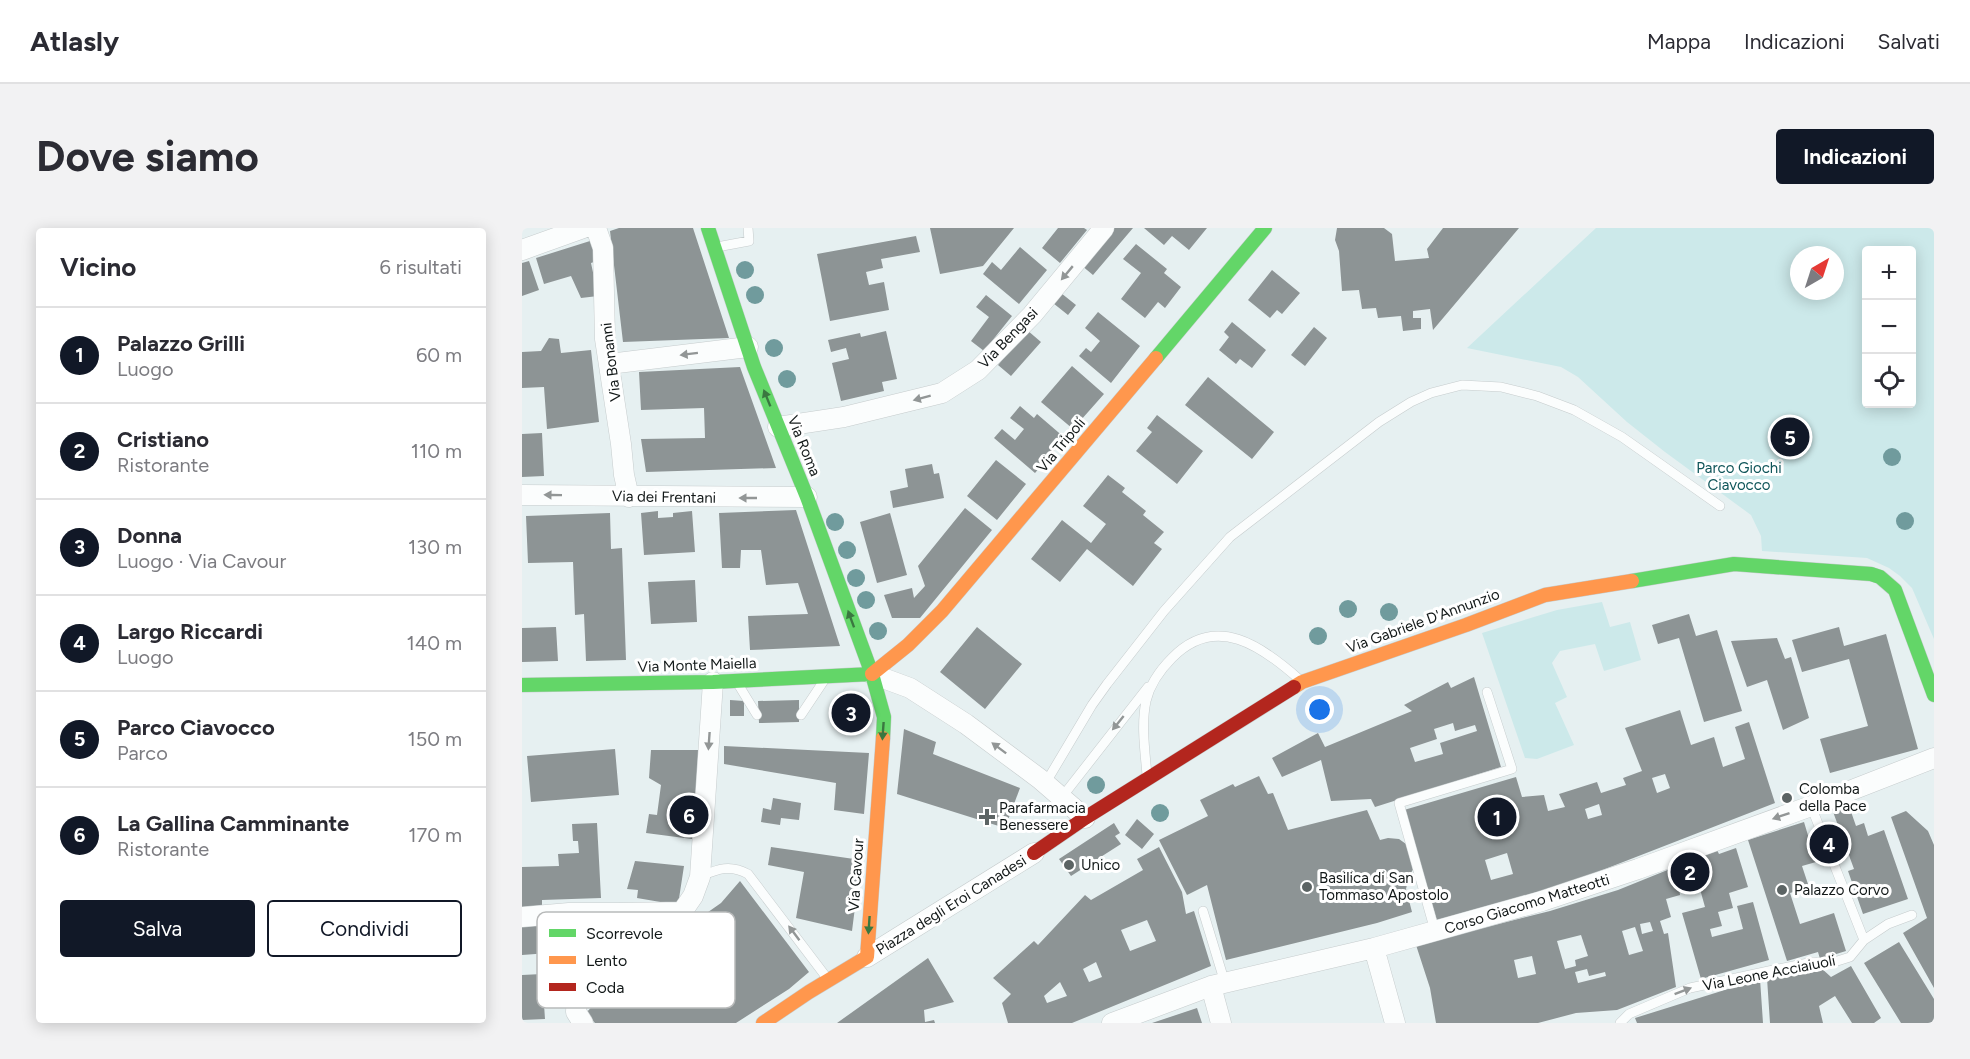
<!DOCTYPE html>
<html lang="it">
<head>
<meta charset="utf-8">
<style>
	:root { --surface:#fff; --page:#f2f2f3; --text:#2b2b33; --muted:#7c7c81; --line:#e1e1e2; --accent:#111827 }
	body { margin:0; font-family:Figtree,sans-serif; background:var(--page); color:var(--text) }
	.controls { position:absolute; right:18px; top:18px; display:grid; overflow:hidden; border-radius:6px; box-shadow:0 3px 15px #0003 }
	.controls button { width:54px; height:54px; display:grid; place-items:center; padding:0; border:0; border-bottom:2px solid var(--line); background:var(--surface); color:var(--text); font:30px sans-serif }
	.compass { position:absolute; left:1268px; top:18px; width:54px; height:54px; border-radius:50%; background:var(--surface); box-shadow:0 3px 15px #0003; rotate:39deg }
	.you { position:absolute; left:798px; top:482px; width:21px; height:21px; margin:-15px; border:4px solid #fff; border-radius:50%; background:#1a73e8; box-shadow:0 0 0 9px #1a73e833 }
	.badge { display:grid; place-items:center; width:39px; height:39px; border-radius:50%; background:var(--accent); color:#fff; font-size:20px; font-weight:700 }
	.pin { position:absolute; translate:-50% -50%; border:3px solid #fff; box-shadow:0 2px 6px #0006 }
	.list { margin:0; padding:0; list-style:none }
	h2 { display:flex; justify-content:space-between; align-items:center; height:78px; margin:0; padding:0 24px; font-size:26px }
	h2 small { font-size:20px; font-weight:400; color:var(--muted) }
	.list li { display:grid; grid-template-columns:39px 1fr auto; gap:18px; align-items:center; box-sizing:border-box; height:96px; padding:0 24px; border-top:2px solid var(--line) }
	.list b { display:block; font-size:22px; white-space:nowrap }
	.list p { margin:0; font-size:20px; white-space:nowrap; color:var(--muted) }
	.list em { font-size:20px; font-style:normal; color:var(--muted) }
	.actions { display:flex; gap:12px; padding:18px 24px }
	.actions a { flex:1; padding:14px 0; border:2px solid var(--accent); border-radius:6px; text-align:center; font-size:21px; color:var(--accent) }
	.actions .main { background:var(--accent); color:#fff }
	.icon { flex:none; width:33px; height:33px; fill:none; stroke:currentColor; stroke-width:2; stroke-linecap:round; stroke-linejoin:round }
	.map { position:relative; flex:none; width:1412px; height:795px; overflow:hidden; border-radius:6px }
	header { display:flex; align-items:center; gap:36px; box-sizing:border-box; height:84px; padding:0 30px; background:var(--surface); border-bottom:2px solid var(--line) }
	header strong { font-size:28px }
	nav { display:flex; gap:33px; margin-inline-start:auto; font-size:21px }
	.intro { display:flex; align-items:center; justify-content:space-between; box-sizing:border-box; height:144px; padding:0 36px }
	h1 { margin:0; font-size:42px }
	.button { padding:15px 27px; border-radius:6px; background:var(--accent); color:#fff; font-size:21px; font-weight:700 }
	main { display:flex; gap:36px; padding:0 36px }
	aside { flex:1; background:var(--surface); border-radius:6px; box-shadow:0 3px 15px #0003 }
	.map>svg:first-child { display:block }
	.green { fill:#cce9ea; fill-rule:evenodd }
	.building { fill:#8d9495; fill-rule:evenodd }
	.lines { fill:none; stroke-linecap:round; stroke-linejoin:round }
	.lane-casing { stroke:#c6cccd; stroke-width:10 }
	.street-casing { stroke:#c6cccd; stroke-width:21 }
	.fast-casing { stroke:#c6cccd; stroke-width:15 }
	.slow-casing { stroke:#c6cccd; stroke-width:15 }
	.jam-casing { stroke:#c6cccd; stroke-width:15 }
	.lane { stroke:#fbfdfd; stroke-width:9 }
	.street { stroke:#fbfdfd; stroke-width:20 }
	.fast { stroke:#63d668; stroke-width:14 }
	.slow { stroke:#ff974d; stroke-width:14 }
	.jam { stroke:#b3261e; stroke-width:14 }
	.tree { fill:#709b9d }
	.oneway { fill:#929696 }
	.oneway2 { fill:#3a7740 }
	.poi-dot { fill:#5c6464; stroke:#fff; stroke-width:2 }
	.labels { text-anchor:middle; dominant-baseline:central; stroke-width:6; stroke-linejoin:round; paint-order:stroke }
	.street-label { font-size:15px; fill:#121818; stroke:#fff }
	.park-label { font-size:15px; fill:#0f5559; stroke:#fff }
	.poi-label { font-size:15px; fill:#121818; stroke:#fff; text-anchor:start }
	.key { fill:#fff; stroke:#b8baba; stroke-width:1.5 }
	.key-label { font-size:16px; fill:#121818 }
</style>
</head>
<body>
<header>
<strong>Atlasly</strong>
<nav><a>Mappa</a><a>Indicazioni</a><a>Salvati</a></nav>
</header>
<div class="intro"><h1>Dove siamo</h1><a class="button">Indicazioni</a></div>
<main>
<aside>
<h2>Vicino<small>6 risultati</small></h2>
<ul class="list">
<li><span class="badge">1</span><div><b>Palazzo Grilli</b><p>Luogo</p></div><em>60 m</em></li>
<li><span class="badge">2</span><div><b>Cristiano</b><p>Ristorante</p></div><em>110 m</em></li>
<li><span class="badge">3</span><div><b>Donna</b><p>Luogo · Via Cavour</p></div><em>130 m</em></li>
<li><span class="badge">4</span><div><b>Largo Riccardi</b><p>Luogo</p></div><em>140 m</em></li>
<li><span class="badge">5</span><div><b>Parco Ciavocco</b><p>Parco</p></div><em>150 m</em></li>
<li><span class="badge">6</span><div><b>La Gallina Camminante</b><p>Ristorante</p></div><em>170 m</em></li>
</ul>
<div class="actions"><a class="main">Salva</a><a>Condividi</a></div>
</aside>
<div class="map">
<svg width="1412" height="795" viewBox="0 0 1412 795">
	<rect width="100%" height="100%" fill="#e6f0f1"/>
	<path class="green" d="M1074,0H1412V411L1390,360L1378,348L1367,340L1345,330L1240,323L1239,308L1229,287L1143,224L1105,194L1056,149L1039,139L945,120ZM1344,22H1390V176H1344ZM1277,27H1313V63H1277Z
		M1080,374L1088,399L1108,394L1119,432L1082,443L1073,416L1038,423L1030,435L1045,469L1033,475L1052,517L1015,531L1003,530L960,405L1035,382Z"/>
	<path class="building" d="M97,0H171L207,110L101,114L88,3Z
		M408,0H492L461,38L418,46Z
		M536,0H562L565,2L538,35L520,20Z
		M590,0H611L571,47L559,37Z
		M622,0H685L667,22L650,8L642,17Z
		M815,0H862L870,6L873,33L907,30L905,21L921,0H997L911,102L908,81L891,83V90H899V101L881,103L879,88L856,90L854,80L840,81L837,62L820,63L817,23L813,12Z
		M394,8L398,24L359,31L361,40L344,44L347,57L362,54L367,82L308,93L295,26Z
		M68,13L75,33L69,35L76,68L59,70L49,48L22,56L14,30Z
		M614,16L645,41L642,45L659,59L643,80L636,74L623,90L599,71L619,45L601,31Z
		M498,19L525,42L497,76L461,46L470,34L479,42Z
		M7,33L17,62L0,68V35Z
		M750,42L778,65L760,86L755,82L748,90L726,72Z
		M539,65L554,77L546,87L531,75Z
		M464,67L490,88L462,123L449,113L467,89L454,79Z
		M576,84L618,118L589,155L557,128L564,120L569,124L578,113L563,100Z
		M710,94L744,122L730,140L718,131L714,136L697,122L707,109L702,104Z
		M792,99L805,110L783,138L769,127Z
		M505,102L519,114L489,148L476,137Z
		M364,103L375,151L360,154L362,163L319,173L310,135L327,131L324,120L309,124L306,112L338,105L339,109Z
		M27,110L37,111L39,125L69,122L77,194L25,201L22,159L0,160V124L19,123Z
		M550,138L582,166L551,201L519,174Z
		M218,139L254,240L124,244L119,211L183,210L182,180L119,182L117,144Z
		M686,149L752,204L730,231L663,177Z
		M498,178L512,190L515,186L543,210L513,245L472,210L480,201L493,212L502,201L488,190Z
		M635,187L681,223L655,256L614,223L630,204L625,200Z
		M20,205L22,248L0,249V206Z
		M474,232L504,256L475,292L445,268Z
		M410,236L412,246L417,245L422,270L371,280L368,263L386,259L383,241Z
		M586,247L603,260L600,264L624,283L621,287L642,304L632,315L640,321L611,358L565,321L538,354L509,331L540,292L569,315L584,296L561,278Z
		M443,280L470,302L398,390H370L362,367L390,360L392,370L403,358L396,338Z
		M274,282L318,418L228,422L226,388L286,386L276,355L244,357L239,322H219L218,340H200L197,285Z
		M136,283V290L151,289V285L170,283L173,324L122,327L119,285Z
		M88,285L89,321L100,320L104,432L64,433L62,386L53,387L51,334L6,335L4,288Z
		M368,285L385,347L355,355L338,294Z
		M173,352L175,394L129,396L126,354Z
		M1167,386L1174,408L1195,402L1220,483L1182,494L1157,410L1136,416L1130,397Z
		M34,399L36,433L0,434V400Z
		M455,399L500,436L463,481L418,444Z
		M1317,399L1322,418L1364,406L1396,521L1308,545L1298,511L1346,498L1327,431L1280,444L1270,412Z
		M1255,410L1263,431L1269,429L1287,490L1261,502L1245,452L1225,459L1209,413Z
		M952,449L979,539L853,579L849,571L809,573L799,532L760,549L750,530L796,505L803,519L890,483L882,477L926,454L929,460ZM931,495L933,503L953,497L955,503L918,515L921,526L893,534L888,520L915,511L912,501Z
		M208,472L222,473V488H208Z
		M277,472V494L237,495L236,473Z
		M1158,482L1169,517L1192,509L1201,539L1223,531L1213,499L1227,494L1253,575L1001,673L915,693L882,582L994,549L1000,569L1022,567L1026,583L1043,579L1037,566L1075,554L1079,565L1104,557L1101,550L1120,543L1103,500ZM1143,546L1148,560L1135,565L1130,550ZM1077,576L1080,587L1066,591L1063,581ZM985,625L991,646L969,652L963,632Z
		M382,501L414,514L411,526L498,560L483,600L375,566Z
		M202,518L347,525L342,586L312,582L314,555L202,536Z
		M93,521L97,567L9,574L5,528Z
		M129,522H180L170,611L124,605L127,586L135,587L139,557L127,550Z
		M737,548L746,566L751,565L766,602L845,582L858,612L866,610L877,611L884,616L892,640L887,648L884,661L890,684L855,695L704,732L685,657L665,667L637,612L686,588L678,572L711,556L713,559Z
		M251,570L279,575L277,592L259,590L258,597L239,594L241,580L249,582Z
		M1326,575L1334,598L1342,595L1346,608L1362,602L1386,671L1341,686L1326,643L1332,641L1310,581Z
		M1384,583L1406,603L1412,617V760L1381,705L1405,690L1369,589Z
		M615,591L632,606L620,621L603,607Z
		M1282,594L1294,634L1280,638L1287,659L1268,665L1278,696L1312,685L1324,723L1298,731L1296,724L1265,733L1226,612Z
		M75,595L79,670L20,672V681H0V639L37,638L36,626L57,625L56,613H51L50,596Z
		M592,595L598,605L593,608L599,616L549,648L537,631Z
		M249,619L339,632L330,703L274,690L282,644L246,637Z
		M637,619L660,664L664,686L672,683L689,738L550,795H486L480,775L489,766L471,750L512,713L516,717L563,667L569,672L621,642L615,631ZM625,692L634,713L608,723L599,702ZM574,734L580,749L567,754L561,741ZM538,754L545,768L525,775L522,768Z
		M1214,620L1226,659L1207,665L1211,680L1196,684L1200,698L1188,701L1190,709L1221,701L1215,678L1231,674L1247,732L1179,751L1160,685L1183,679L1176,654L1157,660L1158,667L1144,671L1149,689L1138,693L1142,706L1146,705L1154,759L1095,782L1054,785L1016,795H914L908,760L894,717L1028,683L1096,662L1195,622L1197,626ZM1128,694L1131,703L1120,706L1118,696ZM1113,699L1121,723L1107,727L1100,703ZM1059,707L1066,728L1053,732L1054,738L1043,741L1035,713ZM1010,728L1014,746L996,750L992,732ZM1065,741L1067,748L1083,744L1084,748L1056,755L1053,744Z
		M113,633L162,638L156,677L115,670L116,662L105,661Z
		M218,653L287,744L267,761L214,795H73L64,785L100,746L138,714L179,689L199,675Z
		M47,694L51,737L28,739L27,725L0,727V698Z
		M1377,714L1412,771V795H1379L1342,735Z
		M406,730L432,774L402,782L403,794L412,792L413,795H315Z
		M1329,738L1359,790L1352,795H1330L1313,768L1297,778L1301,795H1248L1245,750L1298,739L1309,749Z
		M20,746L23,791L0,792V747Z
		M1238,751L1241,795H1115L1113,790Z
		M675,780L680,795H630Z"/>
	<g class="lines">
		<defs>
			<path id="lane" d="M195,19L227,13L226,0
				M216,456L235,487
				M279,487L301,454
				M625,547C623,523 619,497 624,473C628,456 638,442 650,430C694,385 740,418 778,452
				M523,556L570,477L585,456L642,383L708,309L857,194L889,174L909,165L940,157L979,159L1015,168L1052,182L1100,209L1198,278
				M540,569L626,459
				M1289,578L1342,712
				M179,648C196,641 208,636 226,646L305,750
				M681,683L703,755
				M913,703L877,575L990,541L965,464
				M1098,795L1107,786L1168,760L1256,741L1291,734L1309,735L1328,729L1342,712L1366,696L1390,687"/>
			<path id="street" d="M74,0L81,20L83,111L99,216L102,247L107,269
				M0,22L61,0
				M87,136L226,119
				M256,199L322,189L420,165L456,142L510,87L582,0
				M0,267L285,269
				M350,446L388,460L444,496L518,551L563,590
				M0,689L47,685H96
				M852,720L873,795
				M345,729L512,625
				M689,758L699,795
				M61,795L54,784L55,762L96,685L160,684L171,668L178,649L191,454
				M590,795L689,758L852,720L1020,673L1116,641L1289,578L1412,530"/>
			<path id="fast" d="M186,0L232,139L285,269L350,446L362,489L361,510
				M634,130L743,0
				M1110,353L1212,336L1349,346L1358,349L1373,362L1412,467
				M0,457L191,454L350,446"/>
			<path id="slow" d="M350,446L386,417L420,383L634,130
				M772,459L780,454L944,397L1023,367L1110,353
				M241,795L287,764L345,729L361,510"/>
			<path id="jam" d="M512,625L563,590L772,459"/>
		</defs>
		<use href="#lane" class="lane-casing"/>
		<use href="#street" class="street-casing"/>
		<use href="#fast" class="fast-casing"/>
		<use href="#slow" class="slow-casing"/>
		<use href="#jam" class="jam-casing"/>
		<use href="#lane" class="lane"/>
		<use href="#street" class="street"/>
		<use href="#fast" class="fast"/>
		<use href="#slow" class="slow"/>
		<use href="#jam" class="jam"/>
	</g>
	<g class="tree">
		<circle cx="223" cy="42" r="9"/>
		<circle cx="233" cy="67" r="9"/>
		<circle cx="252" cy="120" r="9"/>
		<circle cx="265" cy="151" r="9"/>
		<circle cx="1370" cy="229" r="9"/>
		<circle cx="1383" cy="293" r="9"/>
		<circle cx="313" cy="294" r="9"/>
		<circle cx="325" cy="322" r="9"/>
		<circle cx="334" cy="350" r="9"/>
		<circle cx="344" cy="372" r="9"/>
		<circle cx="826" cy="381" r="9"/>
		<circle cx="867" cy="384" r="9"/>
		<circle cx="356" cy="403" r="9"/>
		<circle cx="796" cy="408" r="9"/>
		<circle cx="574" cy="557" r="9"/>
		<circle cx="638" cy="585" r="9"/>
	</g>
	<defs><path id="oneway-solid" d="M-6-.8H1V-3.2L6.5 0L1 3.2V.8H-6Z" transform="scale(1.5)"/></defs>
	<g class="oneway">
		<use href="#oneway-solid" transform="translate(545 45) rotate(130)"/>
		<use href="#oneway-solid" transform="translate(167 126) rotate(173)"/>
		<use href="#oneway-solid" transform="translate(400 170) rotate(165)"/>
		<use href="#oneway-solid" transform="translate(31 267) rotate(-179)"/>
		<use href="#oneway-solid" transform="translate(226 270) rotate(180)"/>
		<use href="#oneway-solid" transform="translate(596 495) rotate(129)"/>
		<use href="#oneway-solid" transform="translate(187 513) rotate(94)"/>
		<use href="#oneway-solid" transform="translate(477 520) rotate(-143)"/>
		<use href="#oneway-solid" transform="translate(1259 588) rotate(161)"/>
		<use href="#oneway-solid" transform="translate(272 705) rotate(-127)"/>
		<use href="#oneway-solid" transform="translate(1161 763) rotate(-21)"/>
	</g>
	<g class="oneway2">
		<use href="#oneway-solid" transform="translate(245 170) rotate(-112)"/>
		<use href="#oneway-solid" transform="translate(329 391) rotate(-110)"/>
		<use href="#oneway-solid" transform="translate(361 503) rotate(94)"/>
		<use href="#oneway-solid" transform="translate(347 697) rotate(94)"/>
	</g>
	<g class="poi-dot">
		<circle cx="1265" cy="570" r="6"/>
		<path d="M462 580h6v6h6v6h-6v6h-6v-6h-6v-6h6z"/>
		<circle cx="547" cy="637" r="6"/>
		<circle cx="785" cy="659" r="6"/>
		<circle cx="1260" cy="662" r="6"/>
	</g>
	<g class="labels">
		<g class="street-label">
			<text transform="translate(486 110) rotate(-46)">Via Bengasi</text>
			<text transform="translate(89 134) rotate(-97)">Via Bonanni</text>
			<text transform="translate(539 217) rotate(-50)">Via Tripoli</text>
			<text transform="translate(282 218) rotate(68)">Via Roma</text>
			<text transform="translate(142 269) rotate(1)">Via dei Frentani</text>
			<text transform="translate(901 393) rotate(-20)">Via Gabriele D'Annunzio</text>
			<text transform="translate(175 437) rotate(-2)">Via Monte Maiella</text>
			<text transform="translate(334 647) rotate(-86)">Via Cavour</text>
			<text transform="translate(1005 676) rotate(-17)">Corso Giacomo Matteotti</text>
			<text transform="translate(429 677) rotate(-32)">Piazza degli Eroi Canadesi</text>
			<text transform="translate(1247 745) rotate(-11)">Via Leone Acciaiuoli</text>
		</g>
		<g class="park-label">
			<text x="1217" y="240">Parco Giochi<tspan x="1217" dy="17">Ciavocco</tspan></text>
		</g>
		<g class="poi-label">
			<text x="1277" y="561">Colomba<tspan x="1277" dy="17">della Pace</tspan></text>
			<text x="477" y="580">Parafarmacia<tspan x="477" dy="17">Benessere</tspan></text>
			<text x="559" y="637">Unico</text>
			<text x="797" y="650">Basilica di San<tspan x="797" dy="17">Tommaso Apostolo</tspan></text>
			<text x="1272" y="662">Palazzo Corvo</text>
		</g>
	</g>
	<rect x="15" y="684" width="198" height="96" rx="9" class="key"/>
	<rect x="27" y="701" width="27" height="8" fill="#63d668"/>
	<rect x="27" y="728" width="27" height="8" fill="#ff974d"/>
	<rect x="27" y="755" width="27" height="8" fill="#b3261e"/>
	<g class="key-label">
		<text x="64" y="711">Scorrevole</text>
		<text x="64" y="738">Lento</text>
		<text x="64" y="765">Coda</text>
	</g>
</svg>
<div class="controls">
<button>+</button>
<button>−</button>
<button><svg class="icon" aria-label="locate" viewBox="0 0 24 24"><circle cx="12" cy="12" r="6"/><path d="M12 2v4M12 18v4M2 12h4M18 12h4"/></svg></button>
</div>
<svg class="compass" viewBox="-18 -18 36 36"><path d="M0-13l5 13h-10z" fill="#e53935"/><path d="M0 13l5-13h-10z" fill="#7c7c81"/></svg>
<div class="you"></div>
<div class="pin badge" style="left:975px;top:589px">1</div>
<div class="pin badge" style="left:1168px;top:644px">2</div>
<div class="pin badge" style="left:329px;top:485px">3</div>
<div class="pin badge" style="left:1307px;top:616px">4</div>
<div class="pin badge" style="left:1268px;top:209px">5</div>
<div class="pin badge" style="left:167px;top:587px">6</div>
</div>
</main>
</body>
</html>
